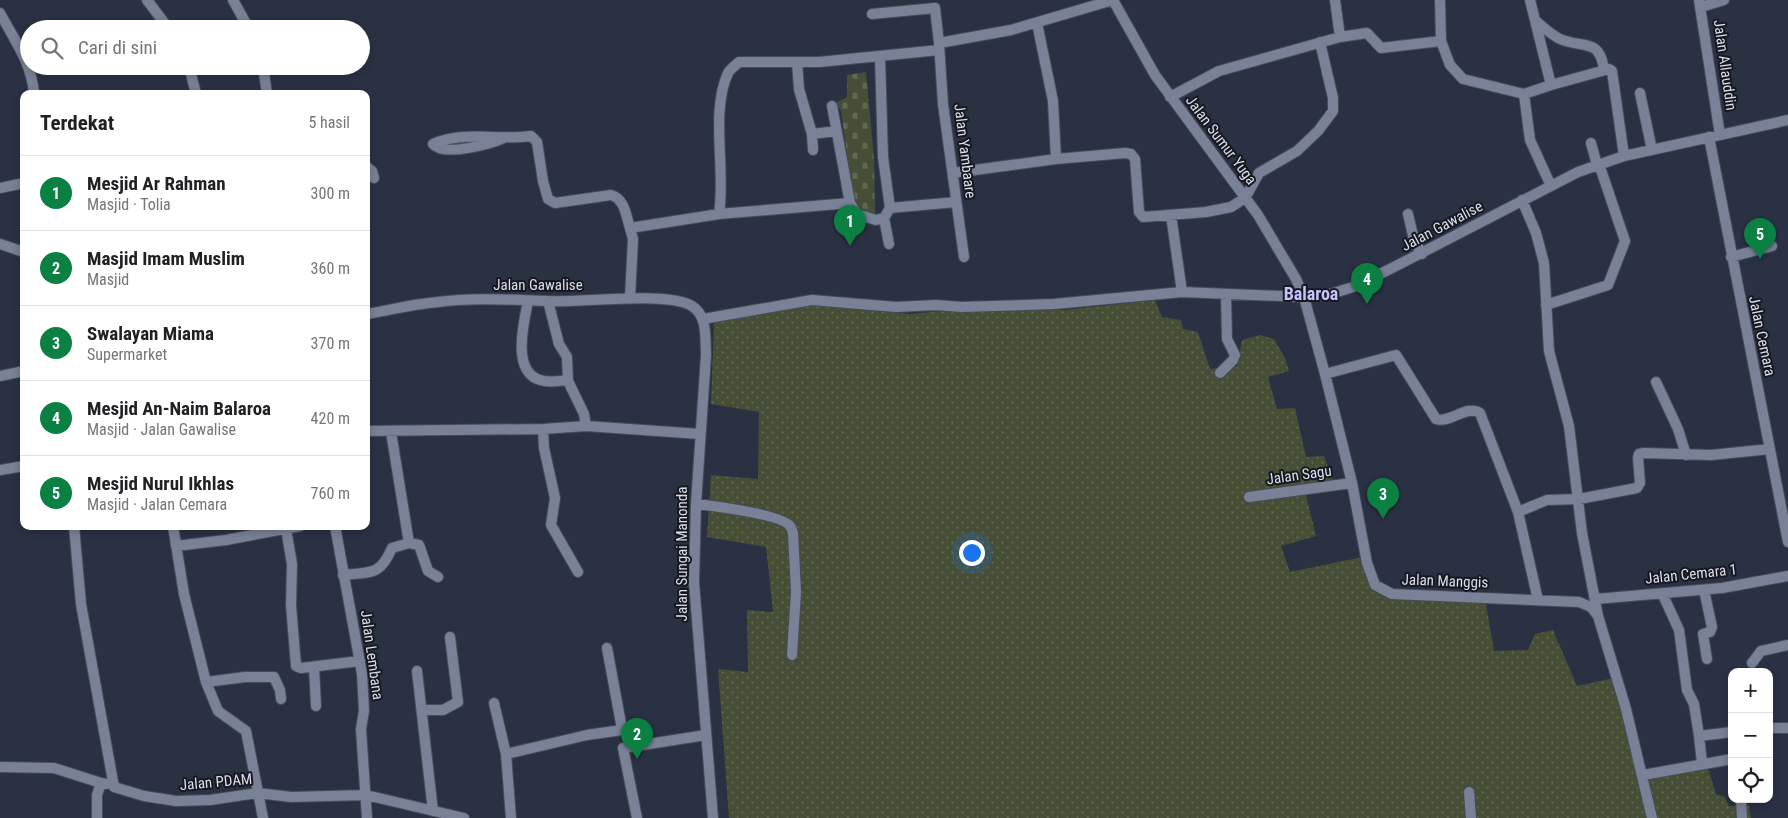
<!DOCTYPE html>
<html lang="id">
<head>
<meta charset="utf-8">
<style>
	:root { --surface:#fff; --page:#f2f2f2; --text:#202124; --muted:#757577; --line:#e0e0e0; --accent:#0b8043 }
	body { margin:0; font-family:"Roboto Condensed",sans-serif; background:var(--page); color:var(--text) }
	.controls { position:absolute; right:15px; bottom:15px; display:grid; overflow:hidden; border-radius:10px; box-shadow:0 2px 8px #0003 }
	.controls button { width:45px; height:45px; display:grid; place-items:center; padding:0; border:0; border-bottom:1px solid var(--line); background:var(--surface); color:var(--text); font:25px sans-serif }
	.you { position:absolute; left:971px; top:552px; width:18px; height:18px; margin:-12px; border:4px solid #fff; border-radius:50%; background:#1a73e8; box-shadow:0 0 0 8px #1a73e833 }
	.badge { display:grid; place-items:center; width:32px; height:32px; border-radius:50%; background:var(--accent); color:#fff; font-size:16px; font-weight:700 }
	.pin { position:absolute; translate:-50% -41px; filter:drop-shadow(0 1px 2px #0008) }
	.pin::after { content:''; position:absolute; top:26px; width:18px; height:15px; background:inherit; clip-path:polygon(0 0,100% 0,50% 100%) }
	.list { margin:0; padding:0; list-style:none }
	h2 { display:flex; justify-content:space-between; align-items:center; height:65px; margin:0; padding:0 20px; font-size:21px }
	h2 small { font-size:16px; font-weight:400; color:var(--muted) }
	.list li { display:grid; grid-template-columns:32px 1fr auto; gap:15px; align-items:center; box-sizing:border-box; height:75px; padding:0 20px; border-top:1px solid var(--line) }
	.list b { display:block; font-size:19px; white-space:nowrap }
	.list p { margin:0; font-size:16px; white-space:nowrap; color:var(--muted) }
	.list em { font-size:16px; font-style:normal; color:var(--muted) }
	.icon { flex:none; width:28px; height:28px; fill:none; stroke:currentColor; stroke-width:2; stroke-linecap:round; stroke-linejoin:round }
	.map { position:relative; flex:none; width:1788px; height:818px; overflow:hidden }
	.search { position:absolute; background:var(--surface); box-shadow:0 2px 8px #0003; left:20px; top:20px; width:350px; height:55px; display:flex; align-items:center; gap:12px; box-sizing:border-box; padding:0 18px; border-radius:28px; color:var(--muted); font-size:19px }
	.panel { position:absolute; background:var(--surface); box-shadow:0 2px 8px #0003; left:20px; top:90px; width:350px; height:440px; border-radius:10px }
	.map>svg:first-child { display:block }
	.grass { fill:url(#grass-dots) }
	.cemetery { fill:url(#cemetery-stones) }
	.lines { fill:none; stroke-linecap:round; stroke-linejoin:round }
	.minor-casing { stroke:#474c5b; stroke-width:12 }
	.minor { stroke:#798196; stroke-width:10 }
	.labels { text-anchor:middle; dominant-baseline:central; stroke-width:4; stroke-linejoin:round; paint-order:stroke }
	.street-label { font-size:15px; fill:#dadfea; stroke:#161921 }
	.quarter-label { font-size:18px; font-weight:bold; fill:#c7c2fc; stroke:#161921 }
</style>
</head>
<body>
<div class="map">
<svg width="1788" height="818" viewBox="0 0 1788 818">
	<defs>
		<pattern id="grass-dots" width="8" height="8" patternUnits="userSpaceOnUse" patternTransform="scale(1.25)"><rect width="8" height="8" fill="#464f36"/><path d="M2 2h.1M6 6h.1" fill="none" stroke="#606853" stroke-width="1.8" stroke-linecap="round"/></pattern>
		<pattern id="cemetery-stones" width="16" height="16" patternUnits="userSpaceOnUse" patternTransform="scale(1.25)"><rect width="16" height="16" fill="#464f36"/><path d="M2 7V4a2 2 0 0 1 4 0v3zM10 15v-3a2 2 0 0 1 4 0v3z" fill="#606853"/></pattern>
	</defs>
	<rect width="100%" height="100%" fill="#2a3143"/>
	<path class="grass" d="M1155,300L1162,317L1181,320L1183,329L1198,332L1210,369L1237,366L1242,340L1260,335L1274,339L1285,358L1289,371L1268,377L1277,409L1295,408L1306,457L1324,456L1333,481L1304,487L1316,536L1281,546L1290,572L1368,556L1380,581L1405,599L1485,598L1494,651L1528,650L1535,634L1553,630L1577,686L1614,678L1643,773L1705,758L1716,794L1725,797L1729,806L1749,805L1751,818H729L718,669L748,672L747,610L773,612L766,547L707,537L711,475L758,479L759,412L711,404L714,323L810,305L910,314L949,310H1065Z"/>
	<path class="cemetery" d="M866,72L874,159L875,212L872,216L856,208L852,192L841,111L836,103L847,97V75Z"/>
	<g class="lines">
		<defs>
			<path id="minor" d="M147,0L169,29
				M233,0L249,29
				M1335,0L1340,37
				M1440,0L1441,41
				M1530,0L1551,85L1609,69L1612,71L1624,156
				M1699,0L1720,135
				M1701,7L1724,0
				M0,13C14,39 32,64 34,94
				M872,14L935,8L939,43
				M1535,20C1543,27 1550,34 1560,39C1583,49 1599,37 1604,69
				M797,62L799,89L812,134L813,150
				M189,66L196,94
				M263,66L267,94
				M1640,93L1652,150
				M1524,94L1530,140L1551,186
				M1170,97L1219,71L1340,37L1367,33L1381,48L1441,41L1450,65L1463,79L1524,94L1551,85
				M832,106L850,203
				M812,134L837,131
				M1709,137L1788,542
				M504,138C490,144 444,157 433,144C465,130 498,141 531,136L537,142L543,181L548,199L555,203L611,195C625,199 626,216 630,228
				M1591,143L1597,165
				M1056,159L1125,153L1131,154L1135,159L1139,212L1143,217L1206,212L1231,207L1245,198L1259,173L1297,151L1318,131L1333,111V98L1320,42
				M366,166L372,171L374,178
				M953,173L1056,159L1053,101L1037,23
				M0,188L24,183
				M1522,200L1536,233L1544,263L1549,351L1569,426L1582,533L1598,616L1626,709L1652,818
				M890,208L956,202
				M719,214C726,170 710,112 728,73C730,69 736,65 739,62H819L939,50
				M1408,214L1414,240L1422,254
				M1171,215L1182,292
				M884,218L889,244
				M0,244L24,252
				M964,257L943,104L939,43L1011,30L1113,0L1155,75L1258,215L1296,279L1304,297L1325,374L1352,483L1367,563L1375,585L1392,594L1579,602L1591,607L1598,616
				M1731,257L1772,246
				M630,298L633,239L630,228L719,214L850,203L857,214L876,220L884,218L890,208L883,157L880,57
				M528,301C524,322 511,371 540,380C549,383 560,381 568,380
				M548,301L559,344L567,357L568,381L584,414L586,426
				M1546,305L1608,285L1625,241L1599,164
				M366,314C390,310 414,304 438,302C474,297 512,300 548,301C579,303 669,291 692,306C708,316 705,339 706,355L696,504L694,582L713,818
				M703,319L812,300L896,307L936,305L961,307L1054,304L1182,292L1304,297L1331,294L1356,286L1396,266L1578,172L1624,156L1788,120
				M1220,373L1233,360L1235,355L1227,339L1226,295
				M1325,374L1396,355L1436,419C1449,424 1467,404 1480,413L1518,512L1538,600
				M0,376L24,371
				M1656,382L1678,429L1686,455
				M543,429L544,448L555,498L551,525L578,572
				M366,431L543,429L586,426L700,434
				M0,470L24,466
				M1249,497L1352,483
				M696,504C712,506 781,514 790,526C792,528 792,531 793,533L796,592L792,655
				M1518,512L1547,500L1579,499L1637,488L1640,483L1638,458L1639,454L1644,453L1711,455L1770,449
				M74,526L81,604L114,787L144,796L176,801L210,800L258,793L291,797L366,795L464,818
				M173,526L184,594L206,682L218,711L246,731L263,818
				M335,526L362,674L364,711L361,729L367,818
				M286,529L292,564L291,605L296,666L301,668L360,661
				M409,543L419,545L428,571L438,577
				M176,546L226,540L300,526
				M343,575C371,572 380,576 392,548L409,543L391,432
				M1704,590L1712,627L1710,632L1703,634L1707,659
				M1662,593L1679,630L1687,690L1694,704L1699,736L1732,732
				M1596,599L1722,588L1788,576
				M607,648L622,729
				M1752,663L1761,651L1788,645
				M314,667L316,706
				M417,671L433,811
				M206,682L245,677H274L280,690L281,699
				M494,703L506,754
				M423,710H443L458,702L450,637
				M1769,728H1788
				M1699,736L1702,763
				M0,767L54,768L101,783
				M1643,775L1732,759
				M1469,792L1471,818
				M1741,799L1742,818
				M97,818V795L101,783L106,784
				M511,818L506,754L587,735L636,728L640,745
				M637,818L623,748L706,735"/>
		</defs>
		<use href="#minor" class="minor-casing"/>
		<use href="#minor" class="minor"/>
	</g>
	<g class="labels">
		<g class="street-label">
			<text transform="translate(1725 65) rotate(82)">Jalan Allauddin</text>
			<text transform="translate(1221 140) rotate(53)">Jalan Sumur Yuga</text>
			<text transform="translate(965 151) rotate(83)">Jalan Yambaare</text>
			<text transform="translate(1442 226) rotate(-28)">Jalan Gawalise</text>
			<text x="538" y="285">Jalan Gawalise</text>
			<text transform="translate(1762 336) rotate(78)">Jalan Cemara</text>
			<text transform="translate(1299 475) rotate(-8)">Jalan Sagu</text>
			<text transform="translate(682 554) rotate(-90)">Jalan Sungai Manonda</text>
			<text transform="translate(1691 574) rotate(-6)">Jalan Cemara 1</text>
			<text transform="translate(1445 581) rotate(2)">Jalan Manggis</text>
			<text transform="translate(372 655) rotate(82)">Jalan Lembana</text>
			<text transform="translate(216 782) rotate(-5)">Jalan PDAM</text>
		</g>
		<g class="quarter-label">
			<text x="1311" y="293">Balaroa</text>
		</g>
	</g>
</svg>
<div class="controls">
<button>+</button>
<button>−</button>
<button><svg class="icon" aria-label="locate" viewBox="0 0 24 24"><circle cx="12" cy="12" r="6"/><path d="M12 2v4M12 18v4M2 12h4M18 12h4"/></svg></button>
</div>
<div class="you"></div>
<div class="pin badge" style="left:850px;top:246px">1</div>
<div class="pin badge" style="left:637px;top:759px">2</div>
<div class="pin badge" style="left:1383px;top:519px">3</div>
<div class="pin badge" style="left:1367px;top:304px">4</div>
<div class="pin badge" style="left:1760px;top:259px">5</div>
<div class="search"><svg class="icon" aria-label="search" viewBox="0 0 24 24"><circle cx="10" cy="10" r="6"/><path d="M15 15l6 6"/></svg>Cari di sini</div>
<section class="panel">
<h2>Terdekat<small>5 hasil</small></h2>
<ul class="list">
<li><span class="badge">1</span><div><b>Mesjid Ar Rahman</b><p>Masjid · Tolia</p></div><em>300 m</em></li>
<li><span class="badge">2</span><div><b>Masjid Imam Muslim</b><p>Masjid</p></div><em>360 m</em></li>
<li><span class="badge">3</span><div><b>Swalayan Miama</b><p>Supermarket</p></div><em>370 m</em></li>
<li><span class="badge">4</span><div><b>Mesjid An-Naim Balaroa</b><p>Masjid · Jalan Gawalise</p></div><em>420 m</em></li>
<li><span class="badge">5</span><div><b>Mesjid Nurul Ikhlas</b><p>Masjid · Jalan Cemara</p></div><em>760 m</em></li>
</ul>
</section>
</div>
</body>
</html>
